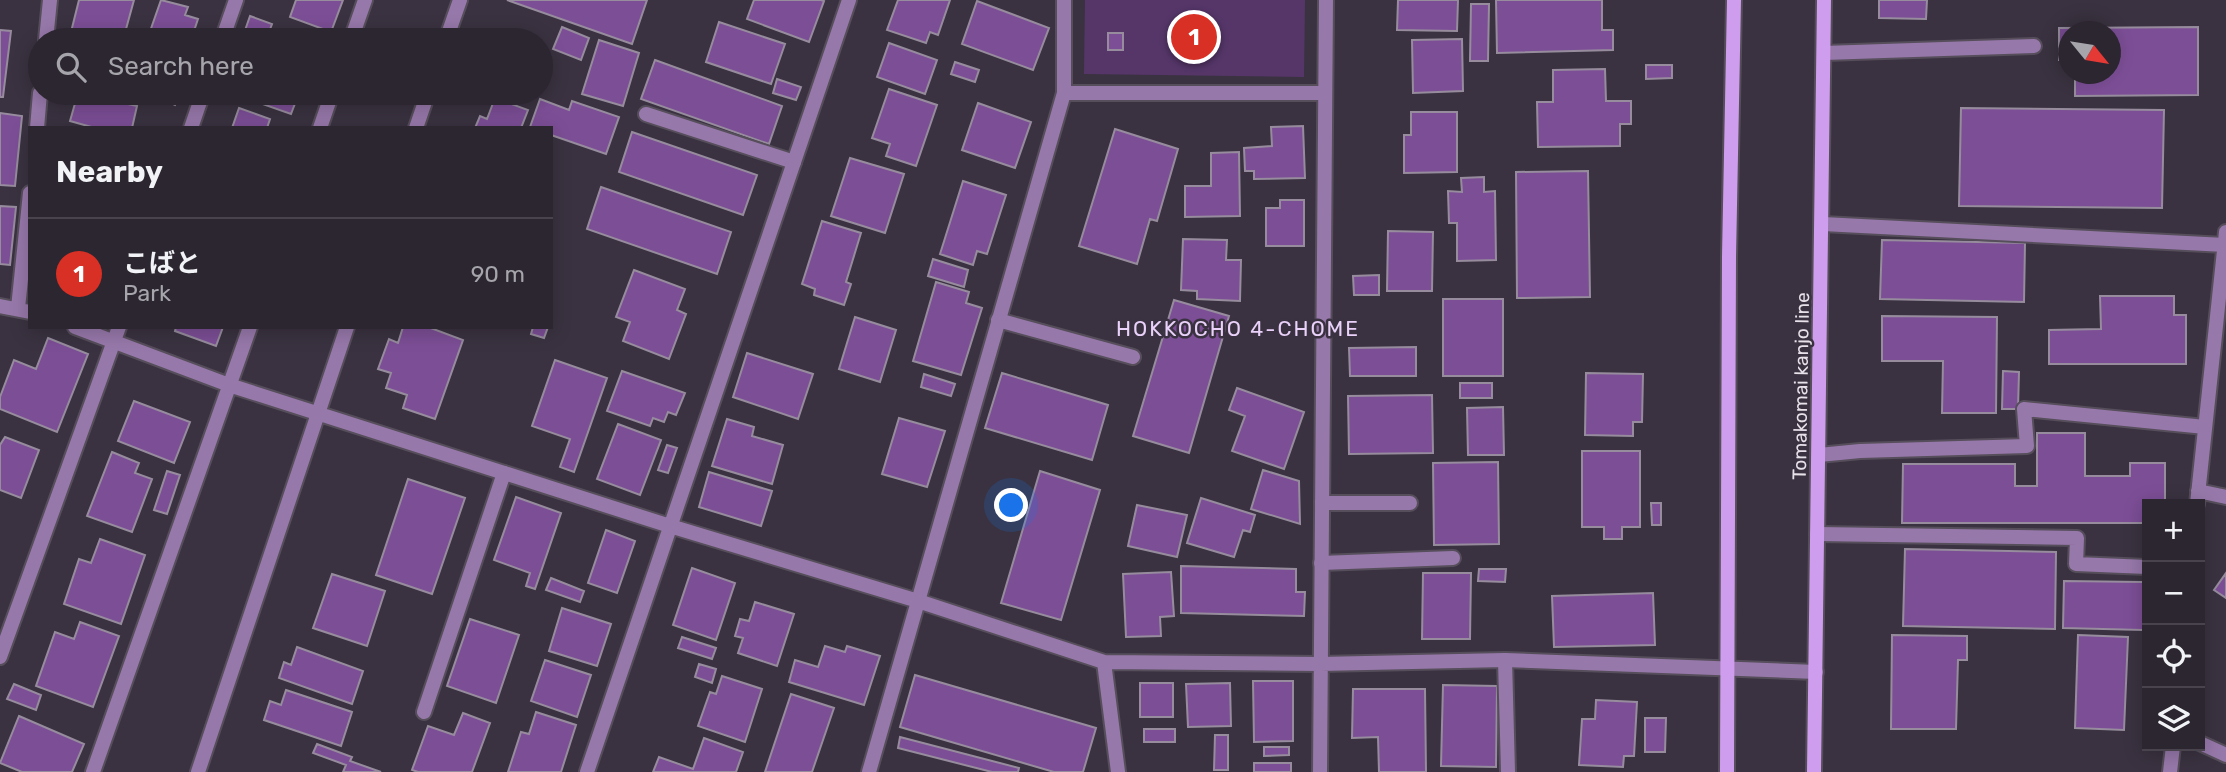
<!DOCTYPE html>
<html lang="en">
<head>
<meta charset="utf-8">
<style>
	:root { --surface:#2c2630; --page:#38323c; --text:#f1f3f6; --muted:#a6a5ab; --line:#48434c; --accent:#d93025 }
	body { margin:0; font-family:Rubik,"Noto Sans JP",sans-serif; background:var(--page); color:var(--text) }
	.controls { position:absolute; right:21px; bottom:21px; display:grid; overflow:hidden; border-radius:0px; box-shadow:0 4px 18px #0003 }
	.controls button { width:63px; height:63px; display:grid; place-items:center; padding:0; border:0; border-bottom:2px solid var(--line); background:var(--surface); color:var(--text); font:35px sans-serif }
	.compass { position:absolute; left:2058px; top:21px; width:63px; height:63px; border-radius:50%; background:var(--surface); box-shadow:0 4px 18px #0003; rotate:120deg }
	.you { position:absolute; left:1012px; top:506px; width:24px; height:24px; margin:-18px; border:5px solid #fff; border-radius:50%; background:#1a73e8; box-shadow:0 0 0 10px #1a73e833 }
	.badge { display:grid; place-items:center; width:46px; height:46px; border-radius:50%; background:var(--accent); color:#fff; font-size:23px; font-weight:700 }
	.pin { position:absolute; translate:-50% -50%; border:4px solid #fff; box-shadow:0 2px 7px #0006 }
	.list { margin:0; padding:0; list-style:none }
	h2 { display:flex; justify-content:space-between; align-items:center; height:91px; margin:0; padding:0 28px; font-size:30px }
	h2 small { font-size:23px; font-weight:400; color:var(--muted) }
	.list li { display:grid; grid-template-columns:46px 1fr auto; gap:21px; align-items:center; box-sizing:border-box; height:112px; padding:0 28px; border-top:2px solid var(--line) }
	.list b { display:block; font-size:26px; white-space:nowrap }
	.list p { margin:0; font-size:23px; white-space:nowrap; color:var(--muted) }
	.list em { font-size:23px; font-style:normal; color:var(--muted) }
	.icon { flex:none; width:38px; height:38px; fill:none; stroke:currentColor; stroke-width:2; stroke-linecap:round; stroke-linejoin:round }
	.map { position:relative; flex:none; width:2226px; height:772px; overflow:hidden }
	.search { position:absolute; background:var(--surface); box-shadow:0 4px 18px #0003; left:28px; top:28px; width:525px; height:77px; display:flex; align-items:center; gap:18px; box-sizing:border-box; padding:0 24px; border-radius:38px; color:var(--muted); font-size:26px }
	.panel { position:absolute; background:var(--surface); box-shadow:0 4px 18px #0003; left:28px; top:126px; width:525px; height:203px; border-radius:0px }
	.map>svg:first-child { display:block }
	.green { fill:#563669 }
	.building { fill:#7c4e96; stroke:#968c9d; stroke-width:2 }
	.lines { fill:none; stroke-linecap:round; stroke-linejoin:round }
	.service-casing { stroke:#564e5b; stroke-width:18 }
	.minor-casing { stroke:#564e5b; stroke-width:18 }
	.secondary-casing { stroke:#564e5b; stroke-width:18 }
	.service { stroke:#9778aa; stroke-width:14 }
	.minor { stroke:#9778aa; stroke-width:14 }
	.secondary { stroke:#cf9ded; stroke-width:14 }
	.labels { text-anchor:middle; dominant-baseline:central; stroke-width:5; stroke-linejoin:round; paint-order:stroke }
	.street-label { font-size:19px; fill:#e7e1ea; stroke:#3a3240 }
	.neighbourhood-label { font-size:21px; letter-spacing:2px; fill:#e9d1f9; stroke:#3a3240 }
</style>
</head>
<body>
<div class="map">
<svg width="2226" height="772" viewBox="0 0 2226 772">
	<rect width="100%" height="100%" fill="#3a3240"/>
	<path class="green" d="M1085,0H1305L1304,77L1084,74Z"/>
	<path class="building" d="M79,0H134L123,40H69Z
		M161,0L188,7L185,15L198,19L191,40H147Z
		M296,0H343L331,32L290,17Z
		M507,0H647L632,44Z
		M754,0H821L824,1L809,42L747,19Z
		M898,0H950L938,35L930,32L926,43L887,30Z
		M1398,0H1458L1457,31L1397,30Z
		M1496,0H1602V30H1613V50L1497,53Z
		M1879,0H1927L1926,19L1879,18Z
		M977,1L1049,28L1033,70L962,44Z
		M1471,4H1489L1488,61H1470Z
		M250,16L272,24L266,40L242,39Z
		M719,22L785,44L771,84L706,62Z
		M562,27L589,38L581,60L553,49Z
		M2198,27V95L2075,96V74H2110V32H2068V60H2059V28Z
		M0,30L11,31L3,97H0Z
		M1108,33H1123V50H1108Z
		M1462,39L1463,91L1413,93L1412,40Z
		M599,40L639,53L623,106L582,94Z
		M889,43L937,60L925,94L877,77Z
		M655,60L782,106L769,144L641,99Z
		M955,62L979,70L975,82L951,74Z
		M1646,65H1672V78L1646,79Z
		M1605,69L1606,101H1631V124H1620V146L1538,147L1537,102H1553V70Z
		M777,79L801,87L796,100L773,93Z
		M889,89L937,105L916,166L886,156L890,144L872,138Z
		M78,93H131L128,104L137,106L132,128H95L70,121Z
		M147,93H179L175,105Z
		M253,93H299L291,114L251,100Z
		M495,98L528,110L521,128H475L480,116L487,119Z
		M540,99L569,110L572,101L619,117L606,154L551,135V128L530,127Z
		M978,103L1031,122L1015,168L962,150Z
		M239,108L270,119L267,128H232Z
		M1961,108L2164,110L2162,208L1959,206Z
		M1411,112H1457V172L1404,173V135H1411Z
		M0,113L22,116L15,186L0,185Z
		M1303,126L1305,178L1254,179V171H1245L1244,148L1272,146L1271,127Z
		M1115,129L1178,149L1157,221L1150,219L1137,264L1079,246Z
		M632,132L757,175L743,215L619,172Z
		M1239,152L1240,216L1185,217V186H1211V153Z
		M850,158L904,174L885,233L831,216Z
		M1588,171L1590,297L1517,298L1516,172Z
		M1484,177V192L1495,191L1496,260L1457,261V223H1449L1448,191L1462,192L1461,178Z
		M963,181L1006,195L987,254L977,251L973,265L940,254Z
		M601,187L731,232L717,274L587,229Z
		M1280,200H1304V246H1266V208H1280Z
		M0,206L16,207L10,265L0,264Z
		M822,221L861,233L846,282L851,284L844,305L814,295L815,289L802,284Z
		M1388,231L1433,232L1432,291H1387Z
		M1183,239L1227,240L1226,260H1241L1240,301L1197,299V291L1181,290Z
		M1882,240L2025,243L2024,302L1880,299Z
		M933,259L968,270L964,287L928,276Z
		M634,270L685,289L677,310L686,314L669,359L623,341L630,322L616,317Z
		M1379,275V295H1354L1353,276Z
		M936,282L969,292L966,303L982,308L961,375L913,361Z
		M2100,296H2174V315H2186V364H2049V330L2101,329Z
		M1443,299H1503V376H1443Z
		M1174,300L1229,316L1189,453L1133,436Z
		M1882,316L1997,317L1996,413H1942L1943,361H1882Z
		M855,317L896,330L880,382L839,369Z
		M176,327H223L216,346L175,331Z
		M403,327H428L463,340L435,419L403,408L407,395L386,388L391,373L378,369L389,339L398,343Z
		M533,327H548L544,338L531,334Z
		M48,338L88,354L57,432L0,409V397L14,360L36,369Z
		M1416,347V376H1350L1349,348Z
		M747,353L813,374L798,419L733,397Z
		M555,360L607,378L574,472L560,467L570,439L532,426Z
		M622,371L685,393L676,415L668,412L664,422L653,418L650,426L607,411Z
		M2003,371L2019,372L2018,409H2002Z
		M1002,373L1108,405L1092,460L985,428Z
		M1586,373L1643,374L1642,422H1633V436L1585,435Z
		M924,374L955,384L951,396L921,387Z
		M1460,383H1492V398H1460Z
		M1237,388L1304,412L1284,469L1232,451L1245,416L1229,410Z
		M1432,395L1433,453L1349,454L1348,396Z
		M134,401L190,422L174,463L118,441Z
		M1503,407L1504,455H1468L1467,408Z
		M899,418L945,431L927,487L882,474Z
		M727,419L754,427L752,436L783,445L772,484L712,466Z
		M618,424L661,440L640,495L597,479Z
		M2037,433H2085V476H2130V463H2165V504H2147V523H1902L1903,464H2015V486H2037Z
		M5,437L39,450L21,498L0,490V445Z
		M667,445L677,448L668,473L658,470Z
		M1582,451H1640V527H1622V539H1604V527H1582Z
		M112,452L139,463L135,473L152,479L132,532L87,516Z
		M1498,462L1499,544L1434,545L1433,463Z
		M1263,470L1299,481L1300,524L1251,509Z
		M167,471L180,475L167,514L154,510Z
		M1040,471L1100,490L1061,620L1001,603Z
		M709,472L772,491L761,526L699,507Z
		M408,479L465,498L432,594L376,575Z
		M516,497L561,513L535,589L526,586L530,573L494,560Z
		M1201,498L1255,515L1250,532L1243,530L1234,557L1187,543Z
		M1651,503H1661V525H1652Z
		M1137,505L1187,515L1177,557L1128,546Z
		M606,530L635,541L617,593L588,583Z
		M100,539L145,555L121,624L64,604L79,559L91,563Z
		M1905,549L2056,552L2055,629L1903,626Z
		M1181,566L1296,569V592H1305L1304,616L1181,613Z
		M692,568L735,583L716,640L673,625Z
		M1479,569H1506L1505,582L1478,581Z
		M1171,572L1174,616L1160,617L1161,636L1126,637L1123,574Z
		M1423,573H1471L1470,639H1422Z
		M2226,573V598L2214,590Z
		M332,574L385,591L367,646L313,628Z
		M551,578L584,591L580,602L546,590Z
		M2064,581L2143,582V630L2063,628Z
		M1653,593L1655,645L1554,647L1552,596Z
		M755,602L794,614L777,666L738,653L743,638L735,636L740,619L749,621Z
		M562,608L611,624L597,666L549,651Z
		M470,619L519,635L496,703L447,686Z
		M80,622L119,636L93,707L36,686L55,632L74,639Z
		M1892,635L1967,636V660H1958L1956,729H1891Z
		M2078,635L2128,637L2124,730L2075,728Z
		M682,637L716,648L712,659L678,648Z
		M825,646L845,652L847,646L880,656L864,705L789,682L795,660L818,667Z
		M297,647L363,671L352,704L279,678L284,662L291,665Z
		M545,660L591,675L577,717L531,701Z
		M699,664L716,669L712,683L695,677Z
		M915,675L1096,728L1083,772H1054L900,727Z
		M722,676L762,689L745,742L698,726L710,692L716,694Z
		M1253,681H1293V741L1254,742Z
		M1140,683H1173V717H1140Z
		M1230,683L1231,726L1188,727L1186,684Z
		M14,684L41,695L36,710L7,699Z
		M1443,685L1497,686L1496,767L1441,766Z
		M1353,689H1425L1426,772H1379L1378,737L1352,738Z
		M286,690L352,712L341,746L264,720L270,701L281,705Z
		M791,694L834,708L812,772H765Z
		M1596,700L1637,702L1634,756H1624L1623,767L1579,765L1582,719H1595Z
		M536,712L576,725L561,772H508L521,732L529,734Z
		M463,713L490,723L472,772H418L412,770L428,726L454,735Z
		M19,716L84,744L72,772H22L0,763Z
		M1645,718H1666L1665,752H1645Z
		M1144,729H1175V742H1144Z
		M1215,735H1228V770H1214Z
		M900,737L1019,768L1018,772H992L898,748Z
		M704,738L743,752L736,772H653L659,757L693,769Z
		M317,744L352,757L350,761L381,772H343L346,765L313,753Z
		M1264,747H1289V755L1264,756Z
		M1254,763H1291V772H1254Z"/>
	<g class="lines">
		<defs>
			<path id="service" d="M1824,53L2034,46
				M646,114L794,162
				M1823,224L2225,245
				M998,320L1133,357
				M1819,455L1860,451L2027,446L2024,409L2205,427
				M1322,503H1410
				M1817,534L2077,538L2076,564L2147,567
				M1321,563L1453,558
				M1505,660L1508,772
				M424,712L504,473
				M2200,743L2226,755"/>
			<path id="minor" d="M46,40L50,0
				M222,40L236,0
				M351,40L365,0
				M446,40L460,0
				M1064,93H1325
				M37,128L40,93
				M191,128L203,93
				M320,128L332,93
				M416,128L428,93
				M0,306L30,312
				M18,308L30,193
				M75,327L229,385L670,526L918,601L1104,662L1320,664L1505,660L1816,672
				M2198,491L2226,497
				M2197,504L2226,232
				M0,657L119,327
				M1104,662L1118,772
				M93,772L250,327
				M198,772L347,327
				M587,772L849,0
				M869,772L1064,93V0
				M1320,772L1326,0
				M2170,772L2173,746"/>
			<path id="secondary" d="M1727,772L1729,257L1734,0
				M1814,772L1824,0"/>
		</defs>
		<use href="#service" class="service-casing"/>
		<use href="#minor" class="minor-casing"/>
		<use href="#secondary" class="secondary-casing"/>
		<use href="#service" class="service"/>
		<use href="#minor" class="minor"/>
		<use href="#secondary" class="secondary"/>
	</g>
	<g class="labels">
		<g class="street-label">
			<text transform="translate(1801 386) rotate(-89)">Tomakomai kanjo line</text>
		</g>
		<g class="neighbourhood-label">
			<text x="1238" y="328">HOKKOCHO 4-CHOME</text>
		</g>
	</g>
</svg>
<div class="controls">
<button>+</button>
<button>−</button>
<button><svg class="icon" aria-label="locate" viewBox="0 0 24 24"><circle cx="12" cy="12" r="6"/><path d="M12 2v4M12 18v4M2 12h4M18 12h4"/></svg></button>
<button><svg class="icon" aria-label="layers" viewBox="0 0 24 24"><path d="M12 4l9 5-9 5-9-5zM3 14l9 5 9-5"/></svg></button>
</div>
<svg class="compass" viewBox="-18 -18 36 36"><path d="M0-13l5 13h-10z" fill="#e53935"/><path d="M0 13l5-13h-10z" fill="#a6a5ab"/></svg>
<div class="you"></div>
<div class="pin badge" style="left:1194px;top:37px">1</div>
<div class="search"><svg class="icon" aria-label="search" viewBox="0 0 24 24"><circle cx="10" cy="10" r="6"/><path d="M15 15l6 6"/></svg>Search here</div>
<section class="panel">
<h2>Nearby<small></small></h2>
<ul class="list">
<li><span class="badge">1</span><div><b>こばと</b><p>Park</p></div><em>90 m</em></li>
</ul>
</section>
</div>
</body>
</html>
